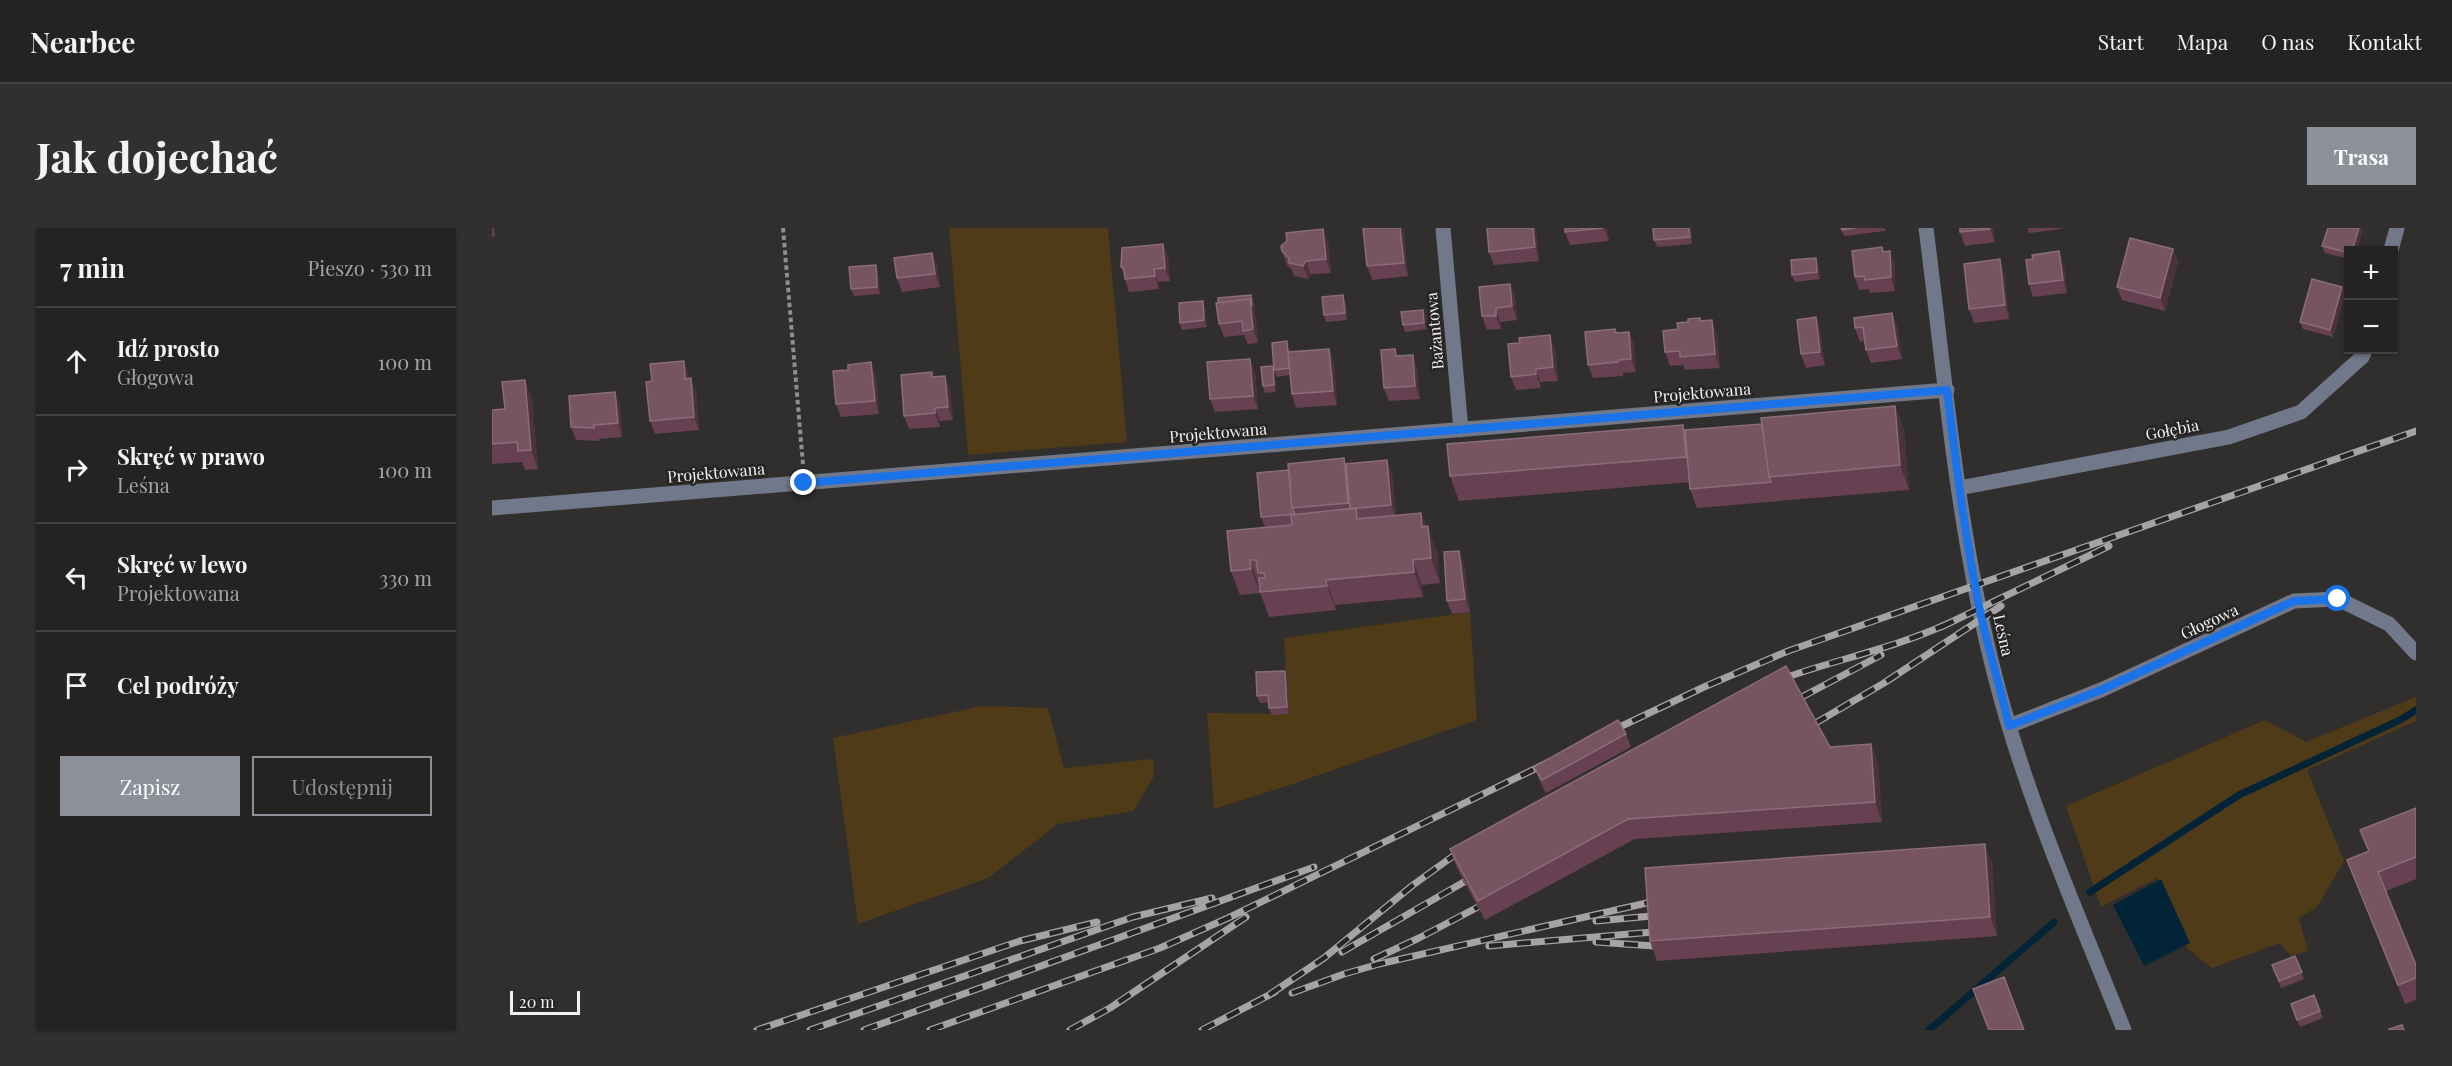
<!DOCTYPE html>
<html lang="pl">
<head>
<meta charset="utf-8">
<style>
	:root { --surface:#252322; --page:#312f2f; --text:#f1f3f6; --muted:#a3a4a5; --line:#424040; --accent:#8c9099 }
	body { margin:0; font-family:"Playfair Display",serif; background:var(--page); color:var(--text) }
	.controls { position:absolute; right:18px; top:18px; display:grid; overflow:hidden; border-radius:0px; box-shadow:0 2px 4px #0004 }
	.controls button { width:54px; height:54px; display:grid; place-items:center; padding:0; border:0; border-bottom:2px solid var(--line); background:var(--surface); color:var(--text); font:30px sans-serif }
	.scale { position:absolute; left:18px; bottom:15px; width:70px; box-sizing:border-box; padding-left:6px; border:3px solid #f2f1f0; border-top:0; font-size:16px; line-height:21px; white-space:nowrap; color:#f2f1f0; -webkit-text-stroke:4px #272523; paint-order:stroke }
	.stop { position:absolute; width:18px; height:18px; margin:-14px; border:4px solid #1a73e8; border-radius:50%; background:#fff }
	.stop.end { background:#1a73e8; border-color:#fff; box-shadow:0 2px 6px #0008 }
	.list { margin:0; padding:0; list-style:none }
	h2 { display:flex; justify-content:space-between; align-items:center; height:78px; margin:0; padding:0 24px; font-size:26px }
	h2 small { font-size:20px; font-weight:400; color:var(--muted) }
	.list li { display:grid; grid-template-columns:39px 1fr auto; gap:18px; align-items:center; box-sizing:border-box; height:108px; padding:0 24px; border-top:2px solid var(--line) }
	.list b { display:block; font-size:22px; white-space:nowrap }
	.list p { margin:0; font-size:20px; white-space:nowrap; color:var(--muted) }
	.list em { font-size:20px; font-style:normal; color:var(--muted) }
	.actions { display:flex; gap:12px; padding:18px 24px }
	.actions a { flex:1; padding:14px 0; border:2px solid var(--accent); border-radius:0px; text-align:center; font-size:21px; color:var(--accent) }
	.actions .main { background:var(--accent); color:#fff }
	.icon { flex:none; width:33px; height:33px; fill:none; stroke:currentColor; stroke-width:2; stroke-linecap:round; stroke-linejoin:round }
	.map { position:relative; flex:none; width:1924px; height:802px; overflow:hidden; border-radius:0px }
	header { display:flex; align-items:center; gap:36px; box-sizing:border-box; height:84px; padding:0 30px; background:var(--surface); border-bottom:2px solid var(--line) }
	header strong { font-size:28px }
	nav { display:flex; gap:33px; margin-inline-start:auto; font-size:21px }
	.intro { display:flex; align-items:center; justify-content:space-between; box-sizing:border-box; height:144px; padding:0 36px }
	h1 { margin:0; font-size:42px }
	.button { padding:15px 27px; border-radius:0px; background:var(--accent); color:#fff; font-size:21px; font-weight:700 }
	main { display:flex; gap:36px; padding:0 36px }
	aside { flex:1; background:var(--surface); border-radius:0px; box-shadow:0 2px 4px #0004 }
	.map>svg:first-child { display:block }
	.green { fill:#4f3b18 }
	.water { fill:#032436 }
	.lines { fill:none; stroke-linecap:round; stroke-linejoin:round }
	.stream { stroke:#032436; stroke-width:7 }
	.path { stroke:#8f8e8c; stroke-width:4; stroke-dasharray:4.5 3; stroke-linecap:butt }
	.minor { stroke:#70788a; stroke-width:15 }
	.rail-casing { stroke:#a5a4a2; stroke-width:7 }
	.rail { stroke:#272523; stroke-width:4.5; stroke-dasharray:14; stroke-linecap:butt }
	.wall { fill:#674151 }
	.shaded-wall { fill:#4b323b }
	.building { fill:#765462; stroke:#8a6d78; stroke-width:1.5 }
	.route { stroke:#1a73e8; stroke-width:8 }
	.labels { text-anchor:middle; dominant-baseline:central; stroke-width:5; stroke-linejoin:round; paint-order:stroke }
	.street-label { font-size:16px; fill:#f2f1f0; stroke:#272523 }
</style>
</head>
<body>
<header>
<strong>Nearbee</strong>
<nav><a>Start</a><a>Mapa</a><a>O nas</a><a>Kontakt</a></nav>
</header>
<div class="intro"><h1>Jak dojechać</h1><a class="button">Trasa</a></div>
<main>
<aside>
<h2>7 min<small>Pieszo · 530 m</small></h2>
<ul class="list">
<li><svg class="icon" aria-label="ahead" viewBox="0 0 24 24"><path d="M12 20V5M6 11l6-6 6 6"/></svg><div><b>Idź prosto</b><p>Głogowa</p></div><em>100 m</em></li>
<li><svg class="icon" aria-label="right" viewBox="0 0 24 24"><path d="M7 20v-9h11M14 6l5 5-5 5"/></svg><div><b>Skręć w prawo</b><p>Leśna</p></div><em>100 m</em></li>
<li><svg class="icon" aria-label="left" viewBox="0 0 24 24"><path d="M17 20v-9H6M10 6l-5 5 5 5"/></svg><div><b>Skręć w lewo</b><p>Projektowana</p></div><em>330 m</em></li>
<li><svg class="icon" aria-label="arrive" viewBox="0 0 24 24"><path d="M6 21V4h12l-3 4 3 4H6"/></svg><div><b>Cel podróży</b></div></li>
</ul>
<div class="actions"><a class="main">Zapisz</a><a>Udostępnij</a></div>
</aside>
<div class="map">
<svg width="1924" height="802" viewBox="0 0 1924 802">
	<rect width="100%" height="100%" fill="#312f2d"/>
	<path class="green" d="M457,0H616L635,214L476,227Z
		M978,384L985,492L804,555L722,581L715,485L797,486L792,410Z
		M1924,469V493L1815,542L1852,633L1825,679L1807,690L1816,723L1799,728L1788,715L1720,740L1695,720L1665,650L1609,679L1574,578L1773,492L1814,514Z
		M490,478L556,480L572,540L661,531L662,548L641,583L566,596L496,650L366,696L341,510Z"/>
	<path class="water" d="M1669,651L1698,715L1652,738L1621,677Z"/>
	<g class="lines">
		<path class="stream" d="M1598,664L1747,567L1908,492L1924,482
			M1437,802L1562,694"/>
		<path class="path" d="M291,0L311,237"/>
		<path class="minor" d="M951,0L969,202
			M1434,0C1453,149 1465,302 1503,448C1534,570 1586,686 1632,802
			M1899,22L1905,0
			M1467,260L1737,209L1809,184L1870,129L1873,122
			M0,280L1455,162
			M1517,498L1609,462L1802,373L1846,371L1897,396L1924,425"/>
		<defs>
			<path id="rail" d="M1449,399L1617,318
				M1284,453C1341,432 1400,421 1455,396
				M1308,470L1389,427
				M1322,496L1392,455L1509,378
				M1115,505L1212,459L1296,423L1924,203
				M1104,693L1160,688
				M1104,714L1162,718
				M997,718L1161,704
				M850,724L972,654
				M882,731L927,710L986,679
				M800,765L852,746L887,736L1159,674
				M777,767L832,730L921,657L975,618
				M265,802L528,713L605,694
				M318,802L641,689L720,670
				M372,802L822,639
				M438,802L668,720L736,690L1059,533
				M578,802L618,780L754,689
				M710,802L783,764"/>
		</defs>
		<use href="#rail" class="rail-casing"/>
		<use href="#rail" class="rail"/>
	</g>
	<path class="wall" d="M0,0H2L3,8L0,9Z
		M871,0H910L912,6L916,48L880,52L875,38Z
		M995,0H1044L1047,33L1002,37L997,24Z
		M1115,0L1117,13L1078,17L1073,4Z
		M1199,0L1200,16L1165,19L1162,12Z
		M1349,0H1393V3L1352,8Z
		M1501,0L1503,14L1473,18L1468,4Z
		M1535,0H1569V1L1537,5Z
		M1871,0L1865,22H1857V31L1833,25L1830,18Z
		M836,14L839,45L819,46L816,51L802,48L800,42L795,37L790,23Z
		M671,16L676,29L678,53L666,54L667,61L637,64L629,39Z
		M1390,19L1392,24L1403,36V63L1378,65L1377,61L1367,62L1363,49Z
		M1681,21L1686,34L1673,83L1630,72L1625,59Z
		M440,25L445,38L448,59L410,64L405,50Z
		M1324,30L1326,36L1328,51L1303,54L1300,47Z
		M1508,31L1512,45L1517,91L1482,95L1477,81Z
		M1572,37L1575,65L1541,69L1537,56Z
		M386,44L388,66L362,68L359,61Z
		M1018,56L1023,69L1025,92L1008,94L1009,101L995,102L990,88Z
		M1850,59L1853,65L1841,109L1811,101L1808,94Z
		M762,74L766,115L756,116L752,107L732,109L727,96Z
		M854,74L855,92L834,94L832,87Z
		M713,79L715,99L690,102L688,95Z
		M1400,85L1405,98L1410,131L1379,135L1374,122L1372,113L1368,114L1363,100Z
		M934,88L935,101L913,104L911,97Z
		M1324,89L1328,103L1333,137L1314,140L1309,126Z
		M1208,90L1209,93L1225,106L1228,140L1193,142L1191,137L1178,138L1173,124L1186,101L1196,94Z
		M1137,104L1142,117L1144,144L1131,145V148L1101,150L1096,137L1124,105Z
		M797,120L798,124L837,121L842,134L845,177L804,180L800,166L798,147L785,149L782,142Z
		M1063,120L1066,153L1048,154L1049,160L1024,162L1019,149Z
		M758,131L763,144L766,181L723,184L718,171Z
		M781,138L783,145L784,164L773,165L771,158Z
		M925,140L928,171L897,173L892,160Z
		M356,142L384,148L387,186L349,189L344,176Z
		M197,147V150L204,164L207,202L163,206L158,193Z
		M441,149L458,161L461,192L448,193V199L417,201L412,188Z
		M123,164L128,177L130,209L107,211V213L84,212L79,199Z
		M40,171L46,241L33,242L30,234L0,236V182L13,181Z
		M1403,178L1412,203L1417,262L1205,280L1198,261V254L967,273L958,248L1193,202L1270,196Z
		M852,230L854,236L895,232L900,246L904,287L929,285L945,323L948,355L930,357L931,369L843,377L844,382L777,389L768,364V357V365L748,367L739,343L773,299L769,289L797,242Z
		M972,336L978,384L960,386L955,373Z
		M793,443L795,450L797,486L780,487L777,480V474L768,475L765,468Z
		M1134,506L1139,519L1054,565L1047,552L1042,539Z
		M1379,516L1386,535L1390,594L1143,611L993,692L965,640L958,621L1338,519Z
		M1924,580V651L1894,663L1924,737V772L1913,776L1855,632L1876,623L1868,602Z
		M1500,635L1505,708L1165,733L1158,713Z
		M1803,728L1812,751L1789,760L1780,737Z
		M1822,767L1831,790L1808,799L1799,776Z"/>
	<path class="shaded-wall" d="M908,0H910L912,6L916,48L912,35Z
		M1041,0H1044L1047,33L1043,19Z
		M1112,0H1115L1117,13Z
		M1197,0H1199L1200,16L1198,9Z
		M1498,0H1501L1503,14Z
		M1867,0H1871L1865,22H1860Z
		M831,1L836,14L839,45L834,31Z
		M671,16L676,29L678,53L673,40Z
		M1681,21L1686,34L1673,83L1668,70Z
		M1398,23L1403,36V63L1399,49Z
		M1567,23L1572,37L1575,65L1571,52Z
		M440,25L445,38L448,59L443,46Z
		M1324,30L1326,36L1328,51L1325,44Z
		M1508,31L1512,45L1517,91L1513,77Z
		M814,33L819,46L816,51L811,38Z
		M384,37L386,44L388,66L385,59Z
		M662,41L666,54L667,61L663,48Z
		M1018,56L1023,69L1025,92L1020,78Z
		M1850,59L1853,65L1841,109L1838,102Z
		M759,67L762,74L763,85L760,78Z
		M851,67L854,74L855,92L853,85Z
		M758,71L763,85L766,115L761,101Z
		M711,73L713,79L715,99L712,92Z
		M1004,80L1008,94L1009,101L1004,88Z
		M931,82L934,88L935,101L932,95Z
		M1400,85L1405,98L1410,131L1405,118Z
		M1324,89L1328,103L1333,137L1328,124Z
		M1220,92L1225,106L1228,140L1223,126Z
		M1137,104L1142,117L1144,144L1139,131Z
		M1058,107L1063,120L1066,153L1061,139Z
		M837,121L842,134L845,177L841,163Z
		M921,127L925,140L928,171L923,158Z
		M758,131L763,144L766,181L761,168Z
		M192,133L197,147L198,164L193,151Z
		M379,134L384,148L387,186L383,173Z
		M781,138L783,145L784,164L782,157Z
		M1044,141L1048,154L1049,160L1044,146Z
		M453,148L458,161L461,192L456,179Z
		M199,150L204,164L207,202L202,189Z
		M33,152L40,171L46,241L39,222Z
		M123,164L128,177L130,209L126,195Z
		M1403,178L1412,203L1417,262L1408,237Z
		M443,180L448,193V199L443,185Z
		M1191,197L1200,222L1203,254L1194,229Z
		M852,230L859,249L858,281L856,275Z
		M895,232L900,246L904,291L899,277Z
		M929,285L937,306L936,298L945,323L948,355L939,330L930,299Z
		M967,323L972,336L978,384L973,371Z
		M758,332L767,357L768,365L759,341Z
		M921,332L930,357L931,369L922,344Z
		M834,352L843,377L844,382L835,358Z
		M793,443L795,450L797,486L795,479Z
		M1379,516L1386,535L1390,594L1383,574Z
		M1493,616L1500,635L1505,708L1498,689Z"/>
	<path class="building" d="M871,0H908L912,35L875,38Z
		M995,0H1041L1043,19L997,24Z
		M1073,0H1111L1073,4Z
		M1161,0H1197L1198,9L1162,12Z
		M1349,0H1363L1350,2Z
		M1468,0H1498V1L1468,4Z
		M1836,0H1867L1860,22H1857V25L1830,18Z
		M831,1L834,31L814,33L811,38L797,35V30L790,23L789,18L795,13L794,5Z
		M1638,10L1681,21L1668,70L1625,59Z
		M671,16L673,40L662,41L663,48L633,51L632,40L629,39L630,20Z
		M1390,19L1391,24L1398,23L1399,49L1373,52L1372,48L1363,49L1360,23Z
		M1567,23L1571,52L1537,56L1534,32L1541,31L1540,27Z
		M440,25L443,46L405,50L402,30Z
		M1324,30L1325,44L1300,47L1299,32Z
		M1508,31L1513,77L1477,81L1472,36Z
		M384,37L385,59L359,61L357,39Z
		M1820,51L1850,59L1838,102L1808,94Z
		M1018,56L1020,78L1004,80V88H990L987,59Z
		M759,67L760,78L758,71L726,75V70Z
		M851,67L853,85L832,87L830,69Z
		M758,71L761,101L751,103L750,93L727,96L724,75Z
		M711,73L712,92L688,95L687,75Z
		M931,82L932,95L911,97L909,84Z
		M1400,85L1405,118L1374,122L1371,99L1363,100L1362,90Z
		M1324,89L1328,124L1309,126L1305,92Z
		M1208,90V93L1220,92L1223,126L1188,129V123L1173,124L1171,103L1186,101L1185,95L1196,94V91Z
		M1123,101L1124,105L1137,104L1139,131L1126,132V134L1096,137L1093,104Z
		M1058,107L1061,139L1044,141V146L1019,149L1016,116L1028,115L1027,110Z
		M795,113L797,140L782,142L780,115Z
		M837,121L841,163L800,166L796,124Z
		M903,121L904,128L921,127L923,158L892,160L889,122Z
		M758,131L761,168L718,171L715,134Z
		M192,133L193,151L199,150L202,189L158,193L154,154L160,153L158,136Z
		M379,134L383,173L344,176L341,143L356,142V137Z
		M781,138L782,157L771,158L769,139Z
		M440,144V149L453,148L456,179L443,180V185L412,188L409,147Z
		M33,152L39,222L26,223L25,214L0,216V182L13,181L10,154Z
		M123,164L126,195L102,197V200L79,199L77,168Z
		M1403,178L1408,237L1277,249L1269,190Z
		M1270,196L1277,249L1279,254L1198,261L1193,202Z
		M1191,197L1194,229L958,248L955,216Z
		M852,230L856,275L800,280L796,236Z
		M895,232L899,277L858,281L854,236Z
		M797,242L800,280L803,286L769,289L765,245Z
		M864,280L865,291L929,285L930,299L936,298L939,330L921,332L922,344L834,352L835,358L768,364L767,350H773L772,345H766L764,332H758L759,341L739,343L735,303L800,297L799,287Z
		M967,323L973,371L955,373L952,324Z
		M1294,438L1338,519L1379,516L1383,574L1136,591L986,673L958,621Z
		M793,443L795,479L777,480L776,467L765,468L764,444Z
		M1126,492L1134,506L1050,552L1042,539Z
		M1924,580V629L1886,644L1924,737V750L1906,757L1855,632L1877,623L1868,602Z
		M1493,616L1498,689L1158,713L1153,640Z
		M1803,728L1810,744L1787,753L1780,737Z
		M1512,749L1532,802H1497L1481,761Z
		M1822,767L1828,783L1805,792L1799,776Z
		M1910,797L1912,802H1898L1897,801Z"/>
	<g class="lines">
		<path class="route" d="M312,255L1455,162C1464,236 1473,310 1488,383C1496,422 1509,460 1517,498L1609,462L1802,373L1846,371"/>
	</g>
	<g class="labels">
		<g class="street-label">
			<text transform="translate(942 103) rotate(-95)">Bażantowa</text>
			<text transform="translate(1210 164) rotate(-5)">Projektowana</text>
			<text transform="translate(1680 201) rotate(-11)">Gołębia</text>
			<text transform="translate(726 204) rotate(-5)">Projektowana</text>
			<text transform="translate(224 244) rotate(-5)">Projektowana</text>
			<text transform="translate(1717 393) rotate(-25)">Głogowa</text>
			<text transform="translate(1512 407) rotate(77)">Leśna</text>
		</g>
	</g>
</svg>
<div class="controls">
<button>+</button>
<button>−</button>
</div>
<div class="scale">20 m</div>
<div class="stop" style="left:1846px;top:371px"></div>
<div class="stop end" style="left:312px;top:255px"></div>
</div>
</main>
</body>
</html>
